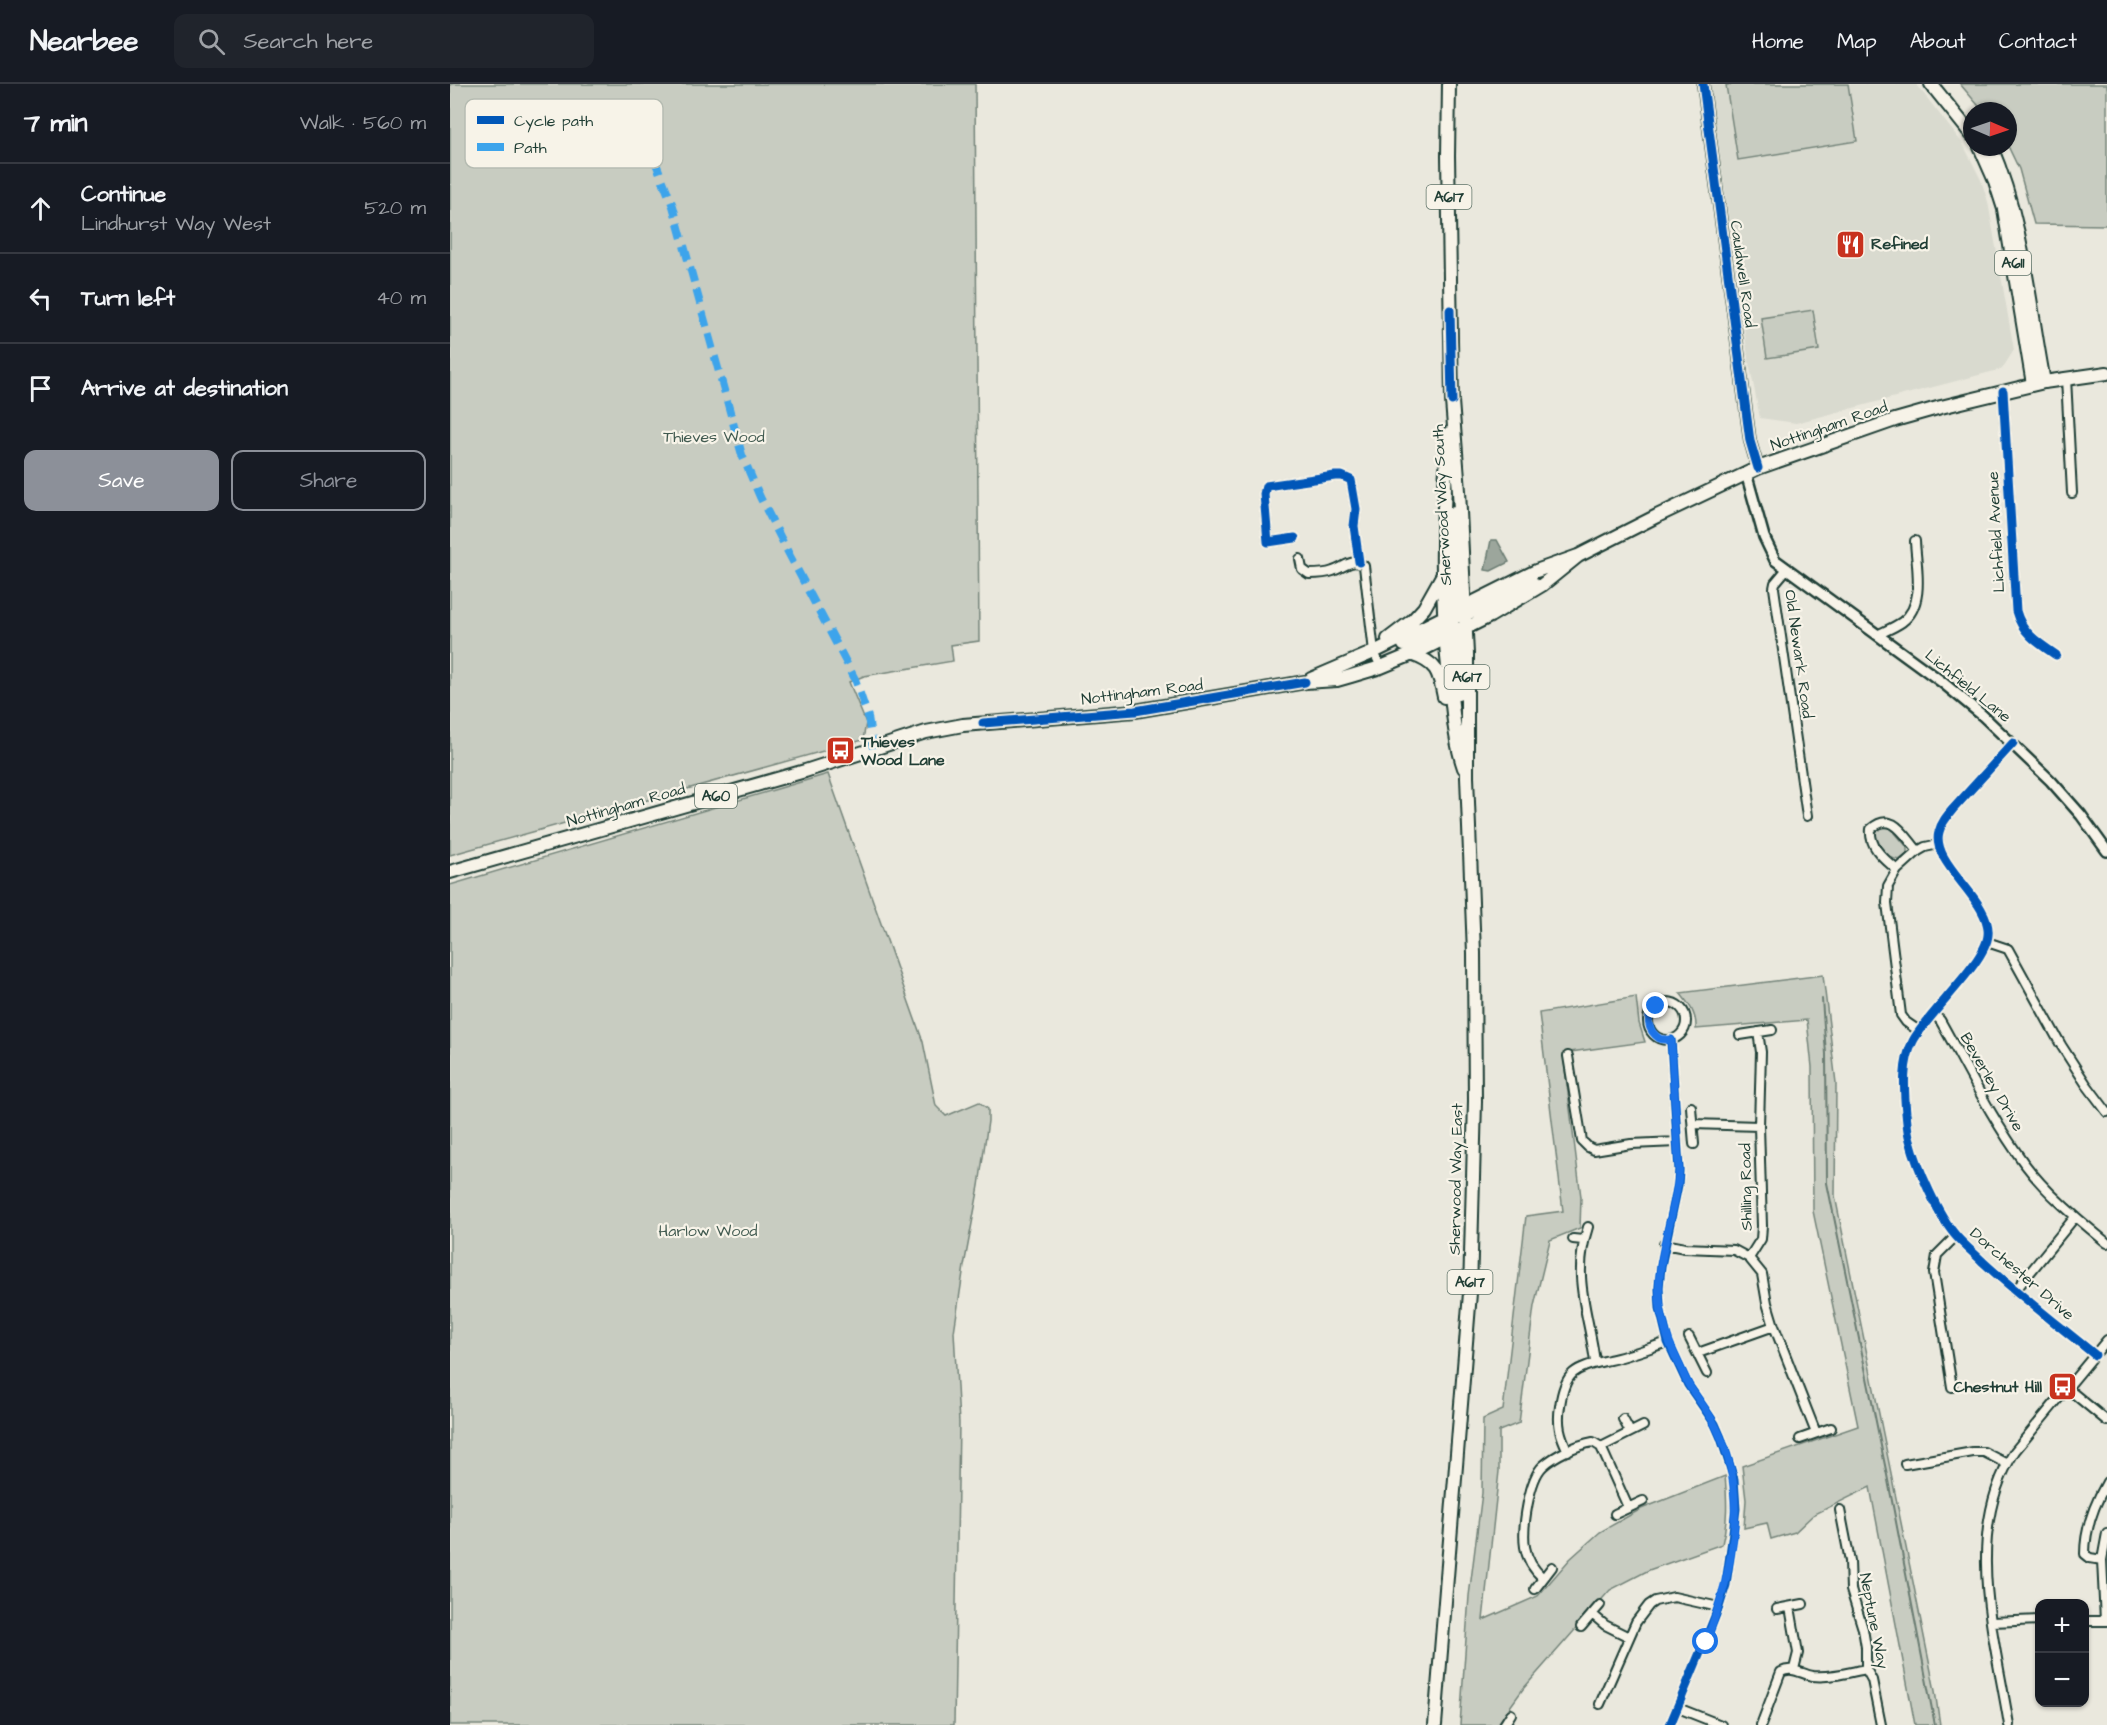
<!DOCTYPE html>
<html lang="en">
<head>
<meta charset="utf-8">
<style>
	:root { --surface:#171b24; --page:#20242c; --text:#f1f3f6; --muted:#9ea1a6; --line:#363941; --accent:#8c9099 }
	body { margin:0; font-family:"Architects Daughter",sans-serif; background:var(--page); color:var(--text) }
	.controls { position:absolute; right:18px; bottom:18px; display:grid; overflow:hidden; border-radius:12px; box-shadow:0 2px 4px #0004 }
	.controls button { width:54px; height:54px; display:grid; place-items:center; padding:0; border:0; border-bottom:2px solid var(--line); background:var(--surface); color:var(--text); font:30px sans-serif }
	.compass { position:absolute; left:1513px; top:18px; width:54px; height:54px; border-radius:50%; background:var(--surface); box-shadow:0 2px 4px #0004; rotate:92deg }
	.stop { position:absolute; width:18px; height:18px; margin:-14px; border:4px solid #1a73e8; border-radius:50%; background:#fff }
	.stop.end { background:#1a73e8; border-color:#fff; box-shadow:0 2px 6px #0008 }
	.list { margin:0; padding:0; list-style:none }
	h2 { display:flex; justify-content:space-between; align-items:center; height:78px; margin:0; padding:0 24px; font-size:26px }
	h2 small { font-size:20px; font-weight:400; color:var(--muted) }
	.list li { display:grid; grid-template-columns:39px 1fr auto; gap:18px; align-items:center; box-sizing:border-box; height:90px; padding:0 24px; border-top:2px solid var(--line) }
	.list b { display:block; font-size:22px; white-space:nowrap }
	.list p { margin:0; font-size:20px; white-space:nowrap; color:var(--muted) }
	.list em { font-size:20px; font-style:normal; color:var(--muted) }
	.actions { display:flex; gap:12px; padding:18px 24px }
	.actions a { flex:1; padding:14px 0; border:2px solid var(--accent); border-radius:12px; text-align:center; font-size:21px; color:var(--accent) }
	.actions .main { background:var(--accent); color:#fff }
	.icon { flex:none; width:33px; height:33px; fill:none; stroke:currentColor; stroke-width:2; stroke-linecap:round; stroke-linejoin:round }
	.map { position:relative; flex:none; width:1657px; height:1641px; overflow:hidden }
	header { display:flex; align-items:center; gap:36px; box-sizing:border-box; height:84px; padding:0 30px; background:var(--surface); border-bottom:2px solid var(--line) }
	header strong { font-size:28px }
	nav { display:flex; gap:33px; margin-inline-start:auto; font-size:21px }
	.search { width:420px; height:54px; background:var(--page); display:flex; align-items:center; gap:15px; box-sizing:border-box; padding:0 21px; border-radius:12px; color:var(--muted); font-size:22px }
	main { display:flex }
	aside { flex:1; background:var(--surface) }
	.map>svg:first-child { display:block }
	.built { fill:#d9dacf }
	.green { fill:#c8ccc1; stroke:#74847a; stroke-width:1.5 }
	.water { fill:#9ca69c; stroke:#6a7c72; stroke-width:1.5 }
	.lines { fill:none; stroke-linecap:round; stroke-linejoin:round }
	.stream { stroke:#6a7c72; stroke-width:2 }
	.minor-casing { stroke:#1f3d34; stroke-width:12 }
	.tertiary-casing { stroke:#1f3d34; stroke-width:14 }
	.primary-casing { stroke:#1f3d34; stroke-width:16 }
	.trunk-casing { stroke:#1f3d34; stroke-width:16 }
	.minor { stroke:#f7f3e8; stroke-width:8 }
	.tertiary { stroke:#f7f3e8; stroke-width:9 }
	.primary { stroke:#f7f3e8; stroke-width:12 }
	.trunk { stroke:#f7f3e8; stroke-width:12 }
	.quiet { stroke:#3da4eb; stroke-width:8; stroke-dasharray:15 8; stroke-linecap:butt }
	.cycleway-casing { stroke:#f7f3e8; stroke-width:13 }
	.cycleway { stroke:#0057b8; stroke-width:9 }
	.route { stroke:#1a73e8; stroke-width:8 }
	.labels { text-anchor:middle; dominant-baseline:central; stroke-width:4.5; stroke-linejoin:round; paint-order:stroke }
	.shield { fill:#f7f3e8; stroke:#60746a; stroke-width:1.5 }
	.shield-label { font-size:15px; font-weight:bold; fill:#1f3d34 }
	.poi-label { font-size:16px; font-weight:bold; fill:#1f3d34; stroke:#f7f3e8; text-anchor:start }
	.street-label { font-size:16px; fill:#1f3d34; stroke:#f7f3e8 }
	.park-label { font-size:16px; fill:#415a50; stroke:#f7f3e8 }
	.key { fill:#f7f3e8; stroke:#b6bcb2; stroke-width:1.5 }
	.key-label { font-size:16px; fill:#1f3d34 }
</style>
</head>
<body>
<header>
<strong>Nearbee</strong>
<div class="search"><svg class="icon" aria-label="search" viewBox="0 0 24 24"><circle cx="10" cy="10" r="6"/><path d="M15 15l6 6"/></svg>Search here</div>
<nav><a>Home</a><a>Map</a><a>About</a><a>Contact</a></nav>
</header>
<main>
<aside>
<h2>7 min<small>Walk · 560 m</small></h2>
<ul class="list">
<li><svg class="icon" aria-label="ahead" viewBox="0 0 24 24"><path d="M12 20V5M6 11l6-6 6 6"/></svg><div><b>Continue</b><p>Lindhurst Way West</p></div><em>520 m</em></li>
<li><svg class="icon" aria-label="left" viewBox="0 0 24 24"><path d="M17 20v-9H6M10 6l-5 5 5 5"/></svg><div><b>Turn left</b></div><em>40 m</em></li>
<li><svg class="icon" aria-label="arrive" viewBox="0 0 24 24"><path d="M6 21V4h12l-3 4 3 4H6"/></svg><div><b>Arrive at destination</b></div></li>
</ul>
<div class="actions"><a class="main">Save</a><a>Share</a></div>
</aside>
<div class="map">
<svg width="1657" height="1641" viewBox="0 0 1657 1641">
	<rect width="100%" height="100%" fill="#eae8dd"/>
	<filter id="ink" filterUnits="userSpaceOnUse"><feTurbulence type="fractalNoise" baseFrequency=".0167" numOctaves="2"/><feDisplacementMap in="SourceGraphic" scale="12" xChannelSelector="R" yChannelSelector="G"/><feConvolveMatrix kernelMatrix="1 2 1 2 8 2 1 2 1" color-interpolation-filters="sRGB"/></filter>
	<g filter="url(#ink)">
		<path class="built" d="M1260,0H1466L1513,60L1531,96L1538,118L1564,266L1552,285L1346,339L1310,334L1298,273Z"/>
		<path class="green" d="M0,0H525L529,557L501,561L503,577L414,592L399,598L416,639L413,656L0,771Z
			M1285,0H1398L1407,57L1288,76L1276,1Z
			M1510,0H1657V141L1584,140L1569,85L1558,62V27H1533Z
			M1363,226L1369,266L1317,274L1311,234Z
			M378,690L473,958L486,1022L496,1032L529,1018L538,1025V1037L529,1102L514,1182L504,1248L509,1339L504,1641H0V801Z
			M1437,742L1440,743L1457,763V770L1449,776C1436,774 1422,759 1426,746Z
			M1373,891L1386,999L1385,1112L1485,1607L1490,1641H1465L1420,1403L1363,1431L1345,1448L1321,1455L1317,1439L1294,1444L1296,1416L1292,1382L1408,1342L1363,1127L1362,983L1357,936L1246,945C1247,930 1239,920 1230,909Z
			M1186,913L1189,939L1195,958L1113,969L1131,1113L1130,1144L1100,1156L1084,1222L1069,1339L1049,1347V1387L1033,1536L1088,1512L1120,1475L1150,1448L1191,1425L1275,1392C1277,1415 1278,1437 1272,1460L1199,1486L1160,1506L1073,1605L1047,1641H1010L1019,1512L1032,1409L1033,1335L1053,1326L1076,1132L1113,1127L1089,929Z"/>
		<path class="water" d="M1041,456H1047L1059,478L1041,487L1035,486Z"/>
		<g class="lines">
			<path class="stream" d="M1372,915L1376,970L1377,1099L1437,1391L1485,1641"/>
			<defs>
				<path id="minor" d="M1616,294L1622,409
					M1553,307L1566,527C1572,549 1588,559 1606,571
					M845,454L818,458L814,410L816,402L885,392H892L901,396L906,425L904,442L909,478
					M850,475L852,485L859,490C867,490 875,490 883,487C895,483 903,473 914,482L924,568L931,583
					M1336,486L1325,499L1324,504L1357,732
					M1427,551C1435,547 1445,543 1452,538C1476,521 1466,481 1465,457
					M1563,659L1503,725C1497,732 1491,739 1489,748C1480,780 1542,816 1538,851C1536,878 1478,929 1463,957C1452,978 1454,1006 1456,1029C1457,1037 1457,1047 1460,1056C1467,1083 1488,1132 1507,1153C1515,1162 1525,1170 1533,1178C1569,1211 1607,1240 1645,1271
					M1447,786C1435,775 1419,764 1421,745C1442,726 1454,751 1468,767
					M1537,858L1558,865L1611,961L1636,1000L1657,1028
					M1198 937a19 19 0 1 1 38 0a19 19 0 1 1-38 0Z
					M1483,930L1490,936C1517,984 1541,1034 1574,1079C1597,1110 1628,1135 1657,1159
					M1469,947L1456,938L1451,931L1437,819L1438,802L1447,786L1468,767L1475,763L1489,760
					M1290,951L1322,946
					M1118,972L1132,1057L1138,1063L1144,1066L1181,1060L1227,1058
					M1241,1023L1244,1060
					M1243,1040L1309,1042
					M1138,1143C1121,1195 1139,1229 1145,1278
					M1123,1155L1133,1156
					M1214,1160L1235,1164L1284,1166L1299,1174
					M1299,1174L1311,1155L1312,1142L1309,1042L1311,968L1308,948
					M1299,1174L1312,1190L1317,1219L1324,1242L1366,1349
					M1565,1207L1625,1133
					M1239,1253L1257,1289
					M1248,1269L1324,1242
					M1502,1303L1484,1189L1487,1171L1506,1152
					M1617,1304L1657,1337
					M1173,1335L1180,1348
					M1350,1355L1381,1344
					M1151,1363L1178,1423
					M1151,1363L1193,1342
					M1118,1367C1110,1351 1107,1340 1110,1322C1115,1285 1127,1284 1159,1276C1179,1272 1199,1264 1218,1258
					M1455,1380L1523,1368H1534L1557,1380
					M1390,1426L1400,1477L1401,1506L1413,1545L1416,1563V1585L1422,1596L1431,1641
					M1165,1430L1193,1417
					M1652,1476L1640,1474L1635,1470C1635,1445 1645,1419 1657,1398
					M1093,1494C1084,1486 1077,1475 1075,1463C1072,1444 1079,1395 1093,1382C1105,1371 1127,1361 1143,1358L1151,1363
					M1085,1505L1102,1483
					M1340,1523L1348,1569L1344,1585
					M1327,1525L1353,1520
					M1142,1530L1155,1541L1179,1553
					M1634,1537H1657
					M1655,1537L1652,1476L1657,1449
					M1542,1538L1590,1536
					M1131,1543L1150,1521
					M1150,1620L1186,1538L1199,1521L1205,1517L1224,1513L1269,1523
					M1228,1624L1271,1641
					M1054,1641L1061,1630
					M1220,1641L1269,1523L1276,1501L1286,1425L1284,1395L1271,1354L1265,1340L1238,1301L1218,1258L1210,1224L1209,1203L1211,1182L1228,1101L1229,1086L1221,956
					M1311,1641L1331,1588C1343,1582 1351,1590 1363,1592C1380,1594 1400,1588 1416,1585
					M1559,1641C1545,1553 1512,1448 1565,1367L1657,1256"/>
				<path id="tertiary" d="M1253,0L1300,357L1308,384
					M1296,389L1314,453L1325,476L1492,598L1532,631L1601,697L1631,731L1657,767"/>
				<path id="primary" d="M1481,0L1522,51
					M1530,63L1545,97L1554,125L1583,300
					M1541,63C1573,137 1579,219 1594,298"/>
				<path id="trunk" d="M999,349C991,434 990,518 1000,602C1003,629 1005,658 1014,684
					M1004,429L1002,435L1004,534
					M1008,532L1031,525L1082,498
					M1007,544L1008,610
					M938,555L963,536L974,524L992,492
					M954,561L995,544L1002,543
					M961,570C987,579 989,587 994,613
					M861,595L924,568L1086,487L1128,472L1207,432L1308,384L1445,336L1491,323L1594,298L1657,289
					M0,788L355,687L476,648L513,641L685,627L855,598L887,596L901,592L931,583L972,566L1040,532L1092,501L1128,472
					M985,1641L1020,1209L1025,1017L1024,869L1017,693V570L1009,407L1002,317L998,72L999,0"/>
			</defs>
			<use href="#minor" class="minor-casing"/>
			<use href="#tertiary" class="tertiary-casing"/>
			<use href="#primary" class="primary-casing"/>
			<use href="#trunk" class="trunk-casing"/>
			<use href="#minor" class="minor"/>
			<use href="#tertiary" class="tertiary"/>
			<use href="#primary" class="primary"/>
			<use href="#trunk" class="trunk"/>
			<path class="quiet" d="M187,32L223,122L292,371L310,413L340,472L405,595L418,633L423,664"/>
			<defs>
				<path id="cycleway" d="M1253,0L1300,357L1308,384
					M1000,226L1002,317
					M1553,307L1566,527C1572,549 1588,559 1606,571
					M845,454L818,458L814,410L816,402L885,392H892L901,396L906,425L904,442L909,478
					M533,639L685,627L855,598
					M1563,659L1503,725C1497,732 1491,739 1489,748C1480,780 1542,816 1538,851C1536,878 1478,929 1463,957C1452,978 1454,1006 1456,1029C1457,1037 1457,1047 1460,1056C1467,1083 1488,1132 1507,1153C1515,1162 1525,1170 1533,1178C1569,1211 1607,1240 1645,1271
					M1220,1641L1269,1523L1276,1501L1286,1425L1284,1395L1271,1354L1265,1340L1238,1301L1218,1258L1210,1224L1209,1203L1211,1182L1228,1101L1229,1086L1221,956"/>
			</defs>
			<use href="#cycleway" class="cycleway-casing"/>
			<use href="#cycleway" class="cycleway"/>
		</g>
	</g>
	<g class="lines" filter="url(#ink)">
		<path class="route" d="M1206,922C1195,933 1197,946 1210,955L1221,956L1229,1086C1226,1133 1202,1179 1211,1226C1215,1247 1219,1259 1228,1278C1232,1286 1235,1295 1240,1303C1248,1315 1258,1327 1265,1341C1301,1409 1282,1490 1256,1558"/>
	</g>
	<defs>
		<symbol id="restaurant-square" viewBox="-11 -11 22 22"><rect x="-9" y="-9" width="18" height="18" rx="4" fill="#c8321e" stroke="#f7f3e8"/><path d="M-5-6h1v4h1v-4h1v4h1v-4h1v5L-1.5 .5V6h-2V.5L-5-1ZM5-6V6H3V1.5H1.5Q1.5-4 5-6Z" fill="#fff"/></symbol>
		<symbol id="bus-square" viewBox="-11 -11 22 22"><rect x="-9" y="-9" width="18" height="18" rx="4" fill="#c8321e" stroke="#f7f3e8"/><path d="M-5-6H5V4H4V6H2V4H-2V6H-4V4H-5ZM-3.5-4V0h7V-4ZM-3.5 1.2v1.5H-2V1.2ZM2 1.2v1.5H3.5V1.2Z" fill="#fff"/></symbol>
	</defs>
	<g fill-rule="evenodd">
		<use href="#restaurant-square" x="1384" y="144" width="33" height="33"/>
		<use href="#bus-square" x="374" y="650" width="33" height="33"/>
		<use href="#bus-square" x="1596" y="1286" width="33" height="33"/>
	</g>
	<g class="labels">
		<g class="shield">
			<rect x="976.5" y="101" width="45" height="24" rx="4.5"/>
			<rect x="1545" y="167" width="36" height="24" rx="4.5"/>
			<rect x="994.5" y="581" width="45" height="24" rx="4.5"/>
			<rect x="245" y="700" width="42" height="24" rx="4.5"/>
			<rect x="997.5" y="1186" width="45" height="24" rx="4.5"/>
		</g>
		<g class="shield-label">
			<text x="999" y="113">A617</text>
			<text x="1563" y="179">A611</text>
			<text x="1017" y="593">A617</text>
			<text x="266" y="712">A60</text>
			<text x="1020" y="1198">A617</text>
		</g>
		<g class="poi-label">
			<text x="1421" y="160">Refined</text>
			<text x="411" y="658">Thieves<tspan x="411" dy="18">Wood Lane</tspan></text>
			<text x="1592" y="1303" text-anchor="end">Chestnut Hill</text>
		</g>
		<g class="street-label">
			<text transform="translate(1293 190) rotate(82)">Cauldwell Road</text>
			<text transform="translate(1379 342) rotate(-19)">Nottingham Road</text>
			<text transform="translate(992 421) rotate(-93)">Sherwood Way South</text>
			<text transform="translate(1546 448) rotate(-93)">Lichfield Avenue</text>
			<text transform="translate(1349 570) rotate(82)">Old Newark Road</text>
			<text transform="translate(1518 602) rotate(39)">Lichfield Lane</text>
			<text transform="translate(692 608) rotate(-7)">Nottingham Road</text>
			<text transform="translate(176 721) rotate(-16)">Nottingham Road</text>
			<text transform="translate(1542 998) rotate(60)">Beverley Drive</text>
			<text transform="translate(1006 1095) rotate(-89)">Sherwood Way East</text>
			<text transform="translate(1296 1103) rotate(-91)">Shilling Road</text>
			<text transform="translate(1572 1190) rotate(41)">Dorchester Drive</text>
			<text transform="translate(1424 1537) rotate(79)">Neptune Way</text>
		</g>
		<g class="park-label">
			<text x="264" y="353">Thieves Wood</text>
			<text x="258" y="1147">Harlow Wood</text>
		</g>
	</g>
	<rect x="15" y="15" width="198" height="69" rx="9" class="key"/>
	<rect x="27" y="32" width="27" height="8" fill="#0057b8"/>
	<rect x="27" y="59" width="27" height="8" fill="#3da4eb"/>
	<g class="key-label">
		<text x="64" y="42">Cycle path</text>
		<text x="64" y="69">Path</text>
	</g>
</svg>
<div class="controls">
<button>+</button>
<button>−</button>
</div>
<svg class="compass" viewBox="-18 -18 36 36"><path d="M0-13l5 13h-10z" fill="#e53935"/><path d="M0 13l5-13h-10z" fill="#9ea1a6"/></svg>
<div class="stop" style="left:1256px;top:1558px"></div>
<div class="stop end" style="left:1206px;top:922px"></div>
</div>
</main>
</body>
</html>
